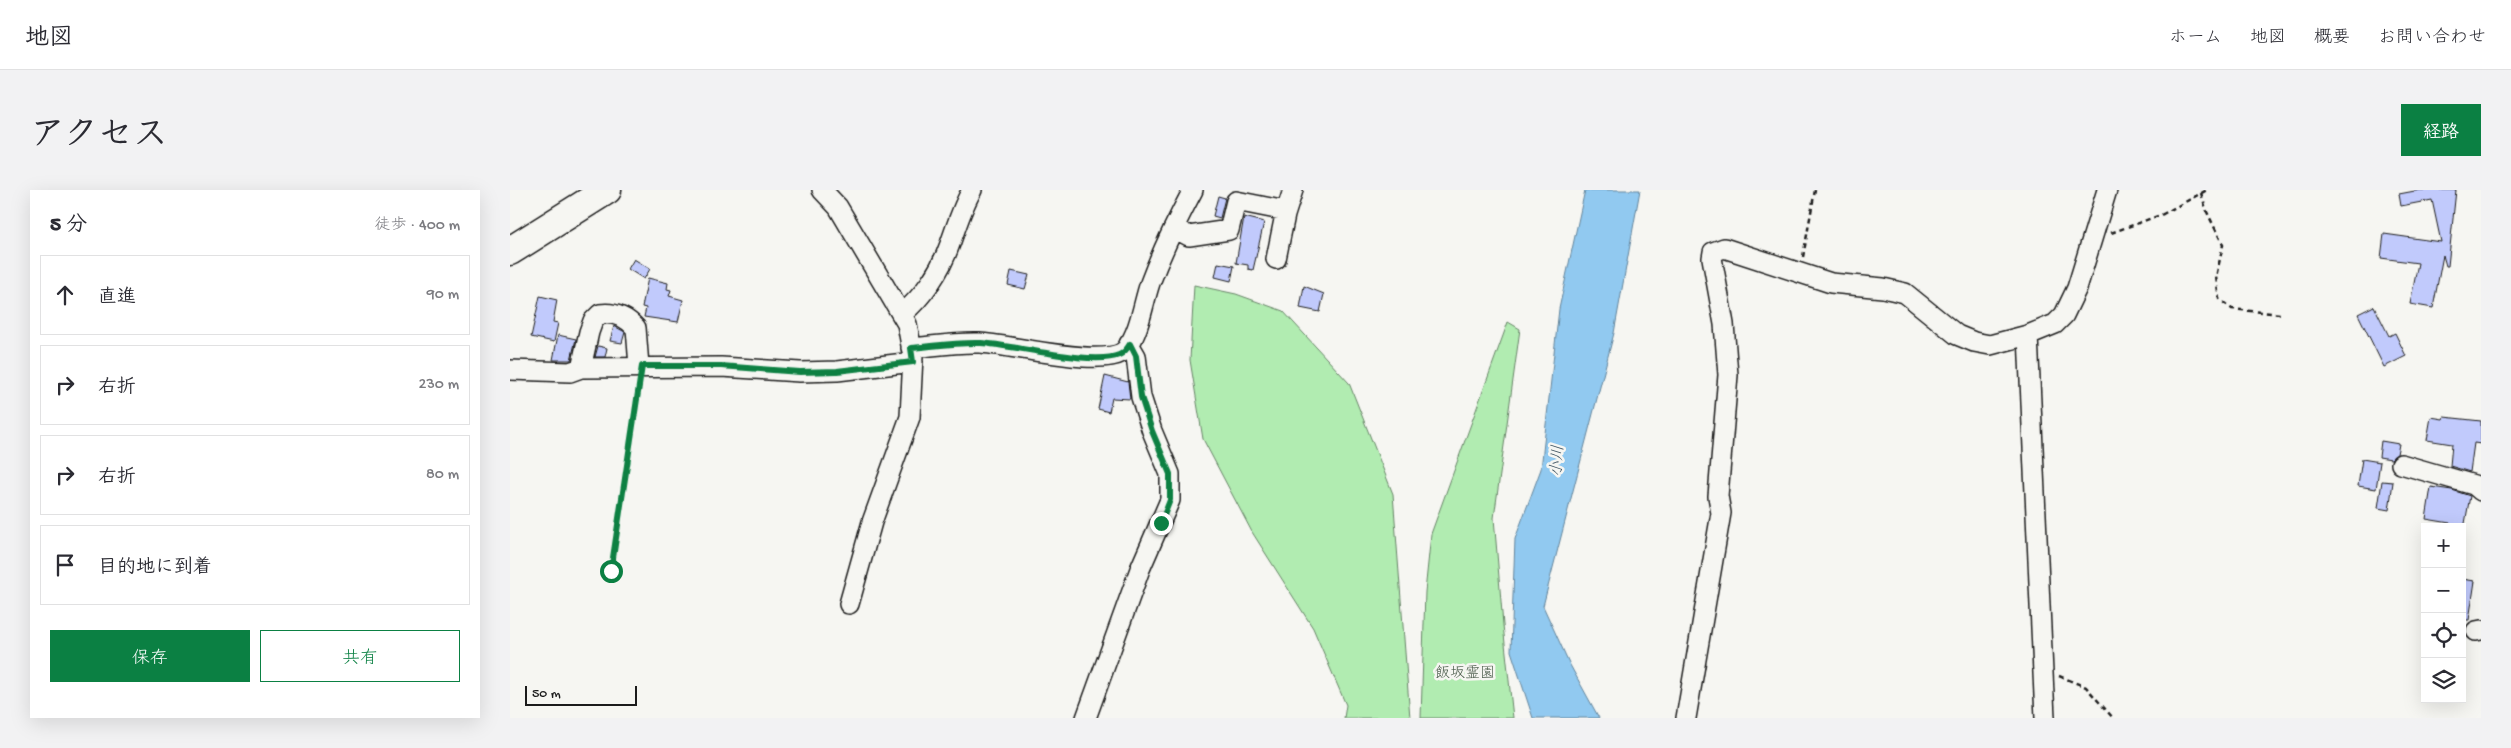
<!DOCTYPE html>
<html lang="ja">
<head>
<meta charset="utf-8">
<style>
	:root { --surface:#fff; --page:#f2f2f3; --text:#2b2b33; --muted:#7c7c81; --line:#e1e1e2; --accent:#0b8043 }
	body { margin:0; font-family:"Gochi Hand","Klee One",sans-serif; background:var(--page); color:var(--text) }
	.controls { position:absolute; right:15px; bottom:15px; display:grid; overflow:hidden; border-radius:0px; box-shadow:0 5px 20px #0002 }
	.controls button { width:45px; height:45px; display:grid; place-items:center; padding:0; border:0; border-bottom:1px solid var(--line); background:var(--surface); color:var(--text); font:25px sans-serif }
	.scale { position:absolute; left:15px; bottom:12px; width:112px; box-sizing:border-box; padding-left:5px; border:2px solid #1c1c1c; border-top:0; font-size:14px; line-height:18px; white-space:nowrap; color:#1c1c1c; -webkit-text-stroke:4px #f6f6f2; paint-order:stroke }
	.stop { position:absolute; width:15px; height:15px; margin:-11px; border:4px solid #0b8043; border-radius:50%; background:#fff }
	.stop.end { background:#0b8043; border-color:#fff; box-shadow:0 1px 5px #0008 }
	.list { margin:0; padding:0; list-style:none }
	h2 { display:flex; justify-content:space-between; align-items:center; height:65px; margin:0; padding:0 20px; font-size:21px }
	h2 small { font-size:16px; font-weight:400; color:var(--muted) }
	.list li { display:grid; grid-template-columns:32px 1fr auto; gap:15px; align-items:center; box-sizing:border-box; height:80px; margin:0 10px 10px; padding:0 10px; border:1px solid var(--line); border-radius:0px }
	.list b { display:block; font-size:19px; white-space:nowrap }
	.list em { font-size:16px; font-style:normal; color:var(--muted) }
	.actions { display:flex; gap:10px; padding:15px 20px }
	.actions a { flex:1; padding:11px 0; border:1px solid var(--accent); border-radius:0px; text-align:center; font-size:18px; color:var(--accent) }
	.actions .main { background:var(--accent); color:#fff }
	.icon { flex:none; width:28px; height:28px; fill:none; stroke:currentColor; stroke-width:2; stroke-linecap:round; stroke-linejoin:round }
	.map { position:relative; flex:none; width:1971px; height:528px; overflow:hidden; border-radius:0px }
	header { display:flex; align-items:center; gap:30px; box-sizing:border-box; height:70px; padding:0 25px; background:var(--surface); border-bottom:1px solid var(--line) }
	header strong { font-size:24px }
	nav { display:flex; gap:28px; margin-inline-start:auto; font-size:18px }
	.intro { display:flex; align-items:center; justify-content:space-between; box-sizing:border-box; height:120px; padding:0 30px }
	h1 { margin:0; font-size:35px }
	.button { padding:12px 22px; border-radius:0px; background:var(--accent); color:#fff; font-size:18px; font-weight:700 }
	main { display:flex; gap:30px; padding:0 30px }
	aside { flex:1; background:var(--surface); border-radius:0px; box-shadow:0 5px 20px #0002 }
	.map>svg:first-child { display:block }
	.green { fill:#b1ecb1; stroke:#668466 }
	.water { fill:#91c9f0; stroke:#62849b }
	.building { fill:#c1cafc; stroke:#1c1c1c }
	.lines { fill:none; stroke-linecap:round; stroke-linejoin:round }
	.street-casing { stroke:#1c1c1c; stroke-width:22 }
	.highway-casing { stroke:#1c1c1c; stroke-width:31 }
	.path { stroke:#1c1c1c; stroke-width:2.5; stroke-dasharray:5 4; stroke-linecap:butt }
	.street { stroke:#f6f6f2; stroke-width:19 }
	.highway { stroke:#f6f6f2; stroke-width:28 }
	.route { stroke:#0b8043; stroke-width:6 }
	.labels { text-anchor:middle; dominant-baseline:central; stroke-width:5; stroke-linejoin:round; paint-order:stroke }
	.park-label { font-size:15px; fill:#495a49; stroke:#f6f6f2 }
	.water-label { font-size:16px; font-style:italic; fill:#455966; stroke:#f6f6f2 }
</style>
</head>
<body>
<header>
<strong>地図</strong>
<nav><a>ホーム</a><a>地図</a><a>概要</a><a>お問い合わせ</a></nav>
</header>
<div class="intro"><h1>アクセス</h1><a class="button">経路</a></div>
<main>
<aside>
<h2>5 分<small>徒歩 · 400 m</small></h2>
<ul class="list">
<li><svg class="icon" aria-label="ahead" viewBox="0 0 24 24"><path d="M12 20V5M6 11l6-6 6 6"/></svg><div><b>直進</b></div><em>90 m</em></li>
<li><svg class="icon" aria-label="right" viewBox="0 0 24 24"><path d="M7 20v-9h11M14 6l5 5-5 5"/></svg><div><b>右折</b></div><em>230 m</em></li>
<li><svg class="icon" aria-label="right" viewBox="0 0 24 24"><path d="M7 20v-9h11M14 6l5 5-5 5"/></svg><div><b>右折</b></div><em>80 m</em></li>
<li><svg class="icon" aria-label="arrive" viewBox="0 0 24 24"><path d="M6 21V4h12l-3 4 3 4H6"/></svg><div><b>目的地に到着</b></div></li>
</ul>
<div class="actions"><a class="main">保存</a><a>共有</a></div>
</aside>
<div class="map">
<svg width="1971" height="528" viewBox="0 0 1971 528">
	<rect width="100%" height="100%" fill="#f6f6f2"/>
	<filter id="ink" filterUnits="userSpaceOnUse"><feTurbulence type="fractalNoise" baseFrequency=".02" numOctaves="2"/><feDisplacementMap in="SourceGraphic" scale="10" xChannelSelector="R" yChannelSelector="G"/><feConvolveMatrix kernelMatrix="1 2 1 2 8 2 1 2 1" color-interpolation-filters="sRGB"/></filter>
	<g filter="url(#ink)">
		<path class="green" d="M684,95L726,104L773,121L839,193L883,304L900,528H834L836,515L803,438L742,342L693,249L680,170Z
			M998,132L1010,139L984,328L993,435L1003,528H911L915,402L921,344Z"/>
		<path class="water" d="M1075,0H1130L1104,143L1033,416L1060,475L1089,528H1023L1001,461L1005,349L1031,279L1049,119Z"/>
		<path class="building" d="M1910,0H1946L1938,76H1936L1933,65L1923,118L1900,114L1908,73L1871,68L1874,44L1931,52L1922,10L1891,16L1889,4Z
			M708,6L715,8L710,28L703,26Z
			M734,27L754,32L743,80L738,79V75L726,73Z
			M124,69L140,79L134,89L118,79Z
			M708,73L724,76L721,91L705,87Z
			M501,81L519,85L515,99L498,95Z
			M138,88L158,93L157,99L161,100L159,106L173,110L168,132L134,127L136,118L132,117Z
			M794,96L814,104L810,122L790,118Z
			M30,106L47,110L43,132L48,133L44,152L21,147Z
			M1864,116L1879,146L1885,143L1896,166L1874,177L1848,124Z
			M104,136L115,142L112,153L100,151Z
			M48,145L66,149L61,170H43Z
			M88,156L97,158L95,167H85Z
			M595,186L618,192L620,209L602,208L599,222L588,219Z
			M1921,227L1933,229L1934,227L1971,231V254L1964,253L1960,282L1940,276L1942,254L1917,250Z
			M1871,251L1889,254L1887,264L1881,269L1869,267Z
			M1852,269L1870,272L1866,299L1848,296Z
			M1872,291L1883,292L1879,320L1868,318Z
			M1921,297L1942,300L1960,306L1954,339L1952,337L1939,336L1940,333L1916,329Z
			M1952,389L1965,391L1959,430H1952Z"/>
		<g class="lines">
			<defs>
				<path id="street" d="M312,0L328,17L397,134L403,166L400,227L362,332L339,414
					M664,38L679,46L719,40L726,11L776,21
					M766,69L775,25L783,0
					M392,124C413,107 431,80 440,54C447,35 452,17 462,0
					M1518,145L1535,528
					M401,158C424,156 447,152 470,153C498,154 602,181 617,158C630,140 633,114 640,93C652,61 667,30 683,0
					M71,178L79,142L83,131L90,124C105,122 116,127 126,138L129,176
					M0,180L60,182L71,178L211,177L290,182L327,181L403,172
					M1891,274L1964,295L1971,301
					M1966,441L1971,440
					M576,528L630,379L660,310V284L642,241L631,207L626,166L619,154
					M1176,528L1211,323L1208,306L1218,185L1214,134L1202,68L1203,62L1214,58L1321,93L1373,98L1395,103L1447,145L1464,152L1480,155L1518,145L1545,134L1554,125L1567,98L1597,0"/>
				<path id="highway" d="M0,61L97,0"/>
			</defs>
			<use href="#street" class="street-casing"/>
			<use href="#highway" class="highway-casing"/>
			<path class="path" d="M1691,3L1697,22L1713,55L1706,87L1709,109L1722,119L1770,124
				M1601,43L1653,24L1697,0
				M1293,67L1305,0
				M101,381L129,195
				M1549,486L1576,497L1603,528"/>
			<use href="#street" class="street"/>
			<use href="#highway" class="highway"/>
		</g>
	</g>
	<g class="lines" filter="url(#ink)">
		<path class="route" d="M101,381L132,176H211L290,182L327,181L403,172L401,158C424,156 448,152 471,153C503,155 583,176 609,165C614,163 617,159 620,154L626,166L631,207L642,241L660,284V310L651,333"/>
	</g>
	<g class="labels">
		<g class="park-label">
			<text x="955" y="484">飯坂霊園</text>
		</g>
		<g class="water-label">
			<text transform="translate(1049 271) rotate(-86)">小川</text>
		</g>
	</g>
</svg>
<div class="controls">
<button>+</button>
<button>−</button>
<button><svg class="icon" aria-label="locate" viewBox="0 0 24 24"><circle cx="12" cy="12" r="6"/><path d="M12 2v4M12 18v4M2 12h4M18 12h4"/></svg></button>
<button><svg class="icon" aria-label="layers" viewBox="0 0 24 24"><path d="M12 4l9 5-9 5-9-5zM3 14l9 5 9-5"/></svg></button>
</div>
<div class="scale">50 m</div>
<div class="stop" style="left:101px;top:381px"></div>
<div class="stop end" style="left:651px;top:333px"></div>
</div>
</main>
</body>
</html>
